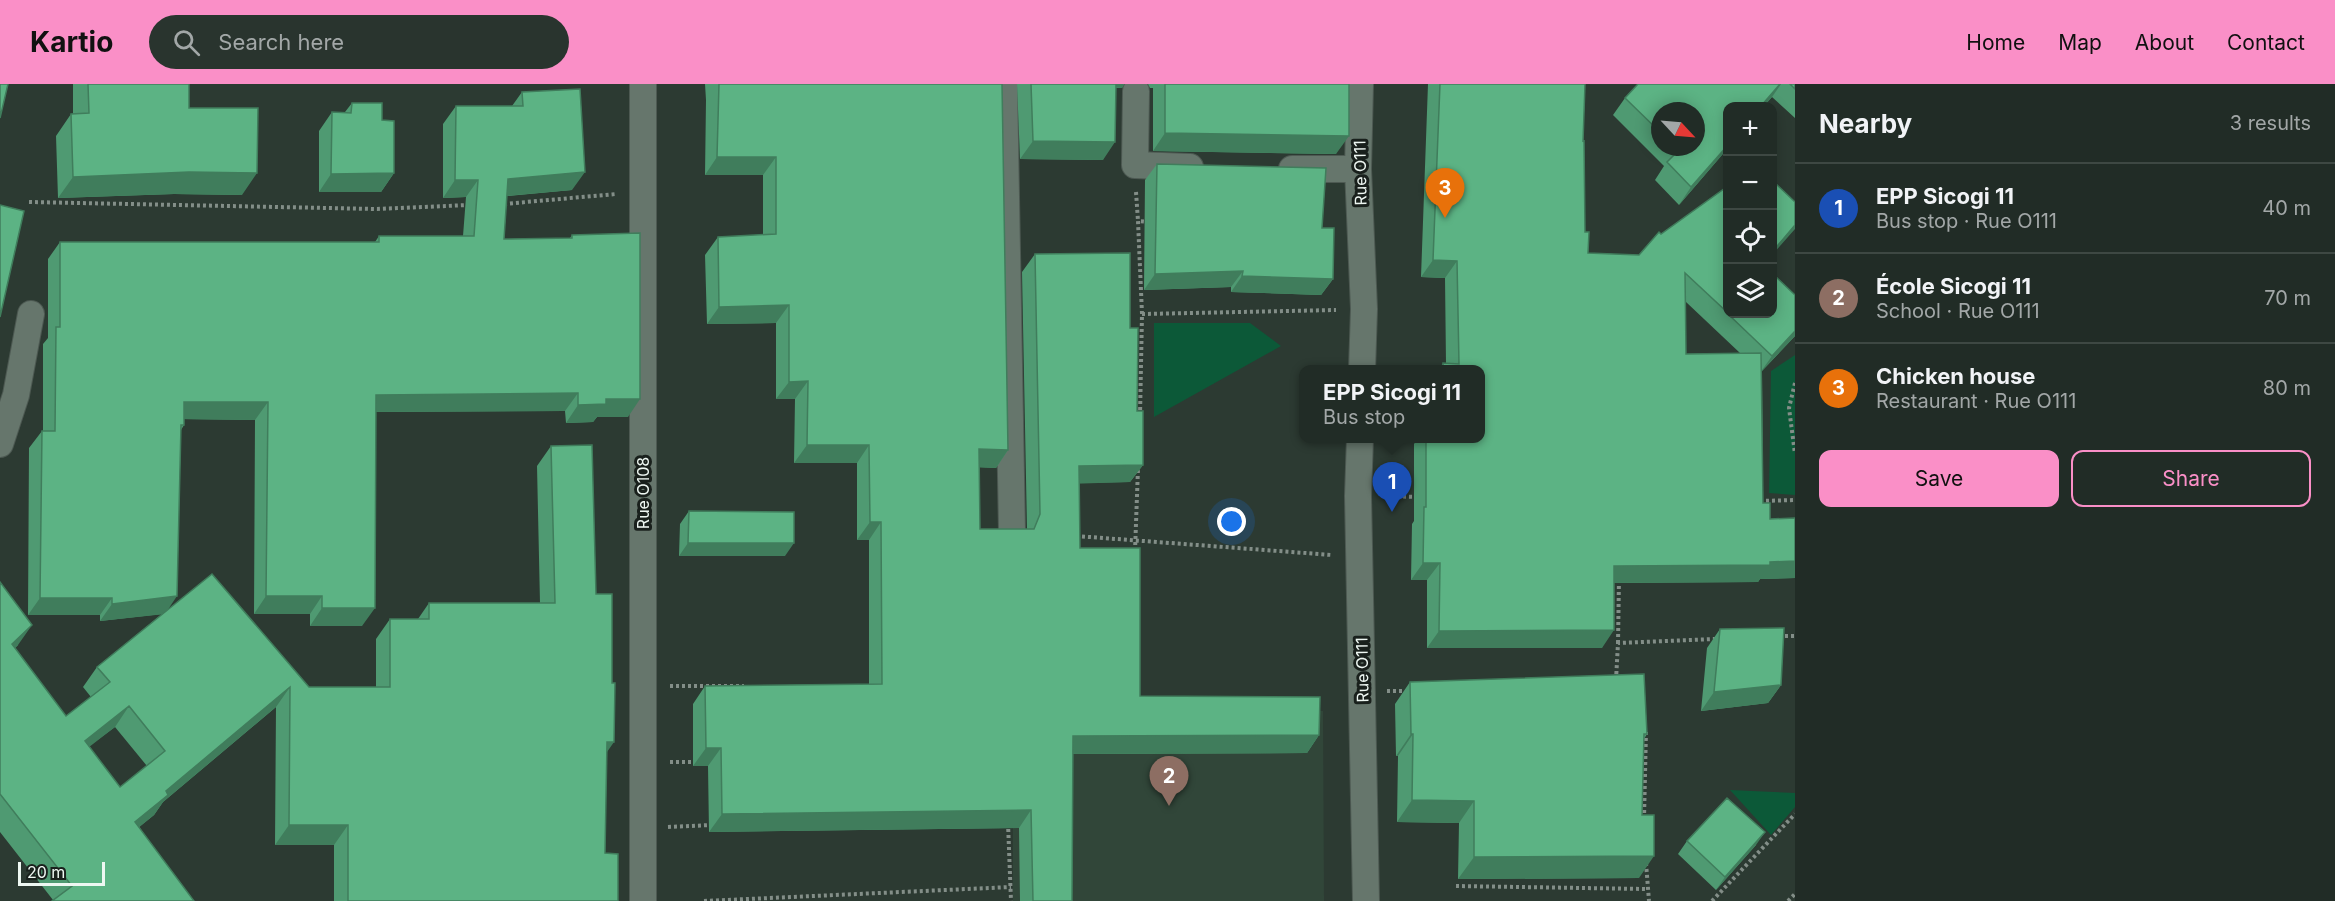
<!DOCTYPE html>
<html lang="en">
<head>
<meta charset="utf-8">
<style>
	:root { --surface:#212c26; --page:#29342e; --text:#f1f3f6; --muted:#a2a7a7; --line:#3e4843; --accent:#fa8fc7 }
	body { margin:0; font-family:Inter,sans-serif; background:var(--page); color:var(--text) }
	.controls { position:absolute; right:18px; top:18px; display:grid; overflow:hidden; border-radius:12px; box-shadow:0 3px 15px #0003 }
	.controls button { width:54px; height:54px; display:grid; place-items:center; padding:0; border:0; border-bottom:2px solid var(--line); background:var(--surface); color:var(--text); font:30px sans-serif }
	.compass { position:absolute; left:1651px; top:18px; width:54px; height:54px; border-radius:50%; background:var(--surface); box-shadow:0 3px 15px #0003; rotate:116deg }
	.scale { position:absolute; left:18px; bottom:15px; width:87px; box-sizing:border-box; padding-left:6px; border:3px solid #eef7f2; border-top:0; font-size:16px; line-height:21px; white-space:nowrap; color:#eef7f2; -webkit-text-stroke:4px #19201c; paint-order:stroke }
	.you { position:absolute; left:1232px; top:438px; width:21px; height:21px; margin:-15px; border:4px solid #fff; border-radius:50%; background:#1a73e8; box-shadow:0 0 0 9px #1a73e833 }
	.badge { display:grid; place-items:center; width:39px; height:39px; border-radius:50%; background:var(--accent); color:#fff; font-size:20px; font-weight:700 }
	.pin { position:absolute; translate:-50% -50px; filter:drop-shadow(0 2px 3px #0008) }
	.pin::after { content:''; position:absolute; top:32px; width:21px; height:18px; background:inherit; clip-path:polygon(0 0,100% 0,50% 100%) }
	.popup { position:absolute; left:1299px; top:281px; width:186px; height:78px; box-sizing:border-box; display:grid; place-content:center; border-radius:12px; background:var(--surface); filter:drop-shadow(0 2px 4px #0005); font-size:20px; white-space:nowrap; color:var(--muted) }
	.popup b { font-size:22px; color:var(--text) }
	.popup::after { content:''; position:absolute; left:50%; top:100%; margin-left:-12px; border:12px solid transparent; border-top-color:var(--surface) }
	.list { margin:0; padding:0; list-style:none }
	h2 { display:flex; justify-content:space-between; align-items:center; height:78px; margin:0; padding:0 24px; font-size:26px }
	h2 small { font-size:20px; font-weight:400; color:var(--muted) }
	.list li { display:grid; grid-template-columns:39px 1fr auto; gap:18px; align-items:center; box-sizing:border-box; height:90px; padding:0 24px; border-top:2px solid var(--line) }
	.list b { display:block; font-size:22px; white-space:nowrap }
	.list p { margin:0; font-size:20px; white-space:nowrap; color:var(--muted) }
	.list em { font-size:20px; font-style:normal; color:var(--muted) }
	.actions { display:flex; gap:12px; padding:18px 24px }
	.actions a { flex:1; padding:14px 0; border:2px solid var(--accent); border-radius:12px; text-align:center; font-size:21px; color:var(--accent) }
	.actions .main { background:var(--accent); color:#111 }
	.icon { flex:none; width:33px; height:33px; fill:none; stroke:currentColor; stroke-width:2; stroke-linecap:round; stroke-linejoin:round }
	.map { position:relative; flex:none; width:1795px; height:817px; overflow:hidden }
	header { display:flex; align-items:center; gap:36px; box-sizing:border-box; height:84px; padding:0 30px; background:var(--accent); color:#111 }
	header strong { font-size:28px }
	nav { display:flex; gap:33px; margin-inline-start:auto; font-size:21px }
	.search { width:420px; height:54px; background:var(--page); display:flex; align-items:center; gap:15px; box-sizing:border-box; padding:0 21px; border-radius:33px; color:var(--muted); font-size:22px }
	main { display:flex }
	aside { flex:1; background:var(--surface) }
	.map>svg:first-child { display:block }
	.built { fill:#314639 }
	.green { fill:#0c5938 }
	.lines { fill:none; stroke-linecap:round; stroke-linejoin:round }
	.minor-casing { stroke:#4d5952; stroke-width:28 }
	.path { stroke:#838e88; stroke-width:4; stroke-dasharray:3 3; stroke-linecap:butt }
	.minor { stroke:#66766c; stroke-width:26 }
	.wall { fill:#4f9a72; fill-rule:evenodd }
	.shaded-wall { fill:#407d5c }
	.building { fill:#5cb384; stroke:#407d5c; stroke-width:1.5; fill-rule:evenodd }
	.labels { text-anchor:middle; dominant-baseline:central; stroke-width:6; stroke-linejoin:round; paint-order:stroke }
	.street-label { font-size:16px; fill:#eef7f2; stroke:#19201c }
</style>
</head>
<body>
<header>
<strong>Kartio</strong>
<div class="search"><svg class="icon" aria-label="search" viewBox="0 0 24 24"><circle cx="10" cy="10" r="6"/><path d="M15 15l6 6"/></svg>Search here</div>
<nav><a>Home</a><a>Map</a><a>About</a><a>Contact</a></nav>
</header>
<main>
<div class="map">
<svg width="1795" height="817" viewBox="0 0 1795 817">
	<rect width="100%" height="100%" fill="#2c3a32"/>
	<path class="built" d="M1013,625L1323,627L1324,817H1013Z"/>
	<path class="green" d="M1154,239H1250L1281,262L1154,333Z
		M1795,271V411L1769,409L1771,287Z
		M1730,706L1795,709V723L1771,751Z"/>
	<g class="lines">
		<defs>
			<path id="minor" d="M643,0V817
				M1004,0L1012,448
				M1360,0L1358,85L1364,225L1362,286
				M1136,7L1135,81L1190,83
				M1292,85H1358
				M1360,354L1358,412L1366,817
				M0,360L16,311L31,230"/>
		</defs>
		<use href="#minor" class="minor-casing"/>
		<path class="path" d="M1136,108L1138,137
			M29,118L377,125L469,121
			M504,120L616,110
			M1142,230L1138,137L1148,138
			M1795,299L1789,324L1795,370
			M1140,332L1142,230L1336,226
			M1385,412L1417,413
			M1760,417L1795,416
			M1076,452L1332,471
			M1135,467L1138,384
			M1779,552H1795
			M1618,559L1619,494
			M1616,596L1618,559L1715,555
			M670,602H744
			M1387,607H1407
			M670,678H696
			M1644,735L1646,647
			M1008,739L1011,817
			M668,743L712,741
			M1646,779L1649,817
			M1456,802L1646,805
			M704,817L1011,803
			M1712,817L1795,730
			M1788,817L1795,810"/>
		<use href="#minor" class="minor"/>
	</g>
	<path class="wall" d="M73,0H189V24L242,111L174,110L58,114L56,52L71,30H73Z
		M705,0H1002L1008,366L996,384L979,383L980,445H1027L1022,188L1035,170L1130,244L1137,327L1143,381L1130,398L1079,399L1080,464L1140,612L1319,651L1307,669L1073,670L1072,817H1020L1019,744L709,748L708,682H693V620L705,602L869,600V456H857V379H794L795,315H776V239L707,240L705,171L718,153L763,151V91H705L706,16Z
		M1017,0H1124L1122,4H1116L1103,76L1020,75Z
		M1148,0H1349L1336,70L1153,67V4H1150Z
		M1428,0H1585L1583,58L1585,148L1588,169L1639,171L1659,148L1728,230L1795,211V252L1762,287L1763,419L1770,435L1795,434V494L1760,495L1758,498L1614,499L1602,564H1427V496H1411L1412,440L1414,437V360L1418,354H1480V285H1439L1443,279L1446,280L1445,194L1421,193ZM1686,218L1740,269L1686,270Z
		M1638,0H1795V34L1772,13L1764,22H1728V64L1679,121L1655,96L1664,82L1613,31L1625,14ZM1660,27L1696,63H1660Z
		M522,8L572,106L507,112L504,155L570,154L572,151L628,333H597L593,338L566,339L565,327L376,328L362,542H310V530H254L255,336L184,335V341L181,346L168,525L309,603H376V555L390,535H418L429,519H540L537,382L551,362L596,510L606,670L605,769L618,817H334V761H275L276,623L163,718L154,731L139,743L194,817L53,816L0,748V498L18,561L15,564L66,632L91,613L83,603L97,583L162,530L100,537V531H28L29,364L42,347H43V260L48,254V175L60,158H375L379,152H463L466,113L443,114V40L456,22H512ZM115,643L147,682L120,703L89,662Z
		M352,19L382,36L394,89L381,108H319V47L332,28H345Z
		M1157,80L1322,144L1333,195L1321,211L1231,208V203L1144,206L1145,96Z
		M689,427L785,472H679L680,440Z
		M1720,545L1781,601L1768,619L1701,627L1707,564Z
		M1410,598L1647,650L1644,655L1639,794L1458,795L1459,739L1397,738L1398,672H1396L1395,620Z
		M1687,757L1756,761L1716,806L1678,770Z"/>
	<path class="shaded-wall" d="M1106,0H1124L1122,4L1104,3Z
		M1780,0H1781L1772,13L1764,22H1761Z
		M1165,49L1349,52L1336,70L1153,67Z
		M1033,57L1115,58L1103,76L1020,75Z
		M1728,61V64L1679,121L1691,103Z
		M717,73H776L763,91H705Z
		M189,88L257,89L242,111L174,110L58,114L73,93Z
		M585,88L572,106L495,113L508,95Z
		M394,89L381,108H319L331,90Z
		M455,96H478L466,113L443,114Z
		M1795,141V145L1773,170V167Z
		M1433,176L1457,177L1445,194L1421,193Z
		M1243,187L1231,203L1144,206L1155,190Z
		M1242,192L1333,195L1321,211L1231,208Z
		M789,221L776,239L707,240L719,223Z
		M1795,247V252L1760,289L1772,272Z
		M808,297L795,315H776L789,298Z
		M578,309L565,327L363,328L376,311Z
		M606,315H640L628,333H597L593,338L566,339L578,321Z
		M184,318H268L255,336L172,335Z
		M807,361H869L857,379H794Z
		M979,365L1008,366L996,384L966,383Z
		M1143,381L1130,398L1067,400L1079,382Z
		M870,438H881L869,456H857Z
		M688,459H794L785,472H679Z
		M1795,477V494L1760,495L1758,498L1602,499L1614,482Z
		M1423,479H1440L1427,496H1411Z
		M177,512L165,530L100,537L112,520Z
		M266,512H322L310,530H254Z
		M40,514H112L100,531H28Z
		M322,524H375L362,542H310Z
		M32,541L18,561L0,578L12,560Z
		M1614,546L1602,564H1427L1439,547Z
		M1781,601L1768,619L1701,627L1714,608Z
		M290,603L276,623L163,718L154,731L121,758L135,738L166,707Z
		M129,622L115,643L71,677L85,657Z
		M1411,650H1413L1398,672H1396Z
		M1319,651L1307,669L1061,670L1073,652Z
		M607,658H614L600,678Z
		M706,664H721L708,682H693Z
		M1412,716L1474,717L1459,739L1397,738Z
		M1031,726L1019,744L709,748L722,730Z
		M289,741H348L334,761H275Z
		M1765,748L1756,761L1716,806L1725,793Z
		M1654,772L1639,794L1458,795L1474,773Z"/>
	<path class="building" d="M0,0H8L0,34Z
		M88,0H189V24H258L257,89L189,88L73,93L71,30L89,29Z
		M719,0H1002L1008,366L979,365L980,445H1034L1040,430L1035,170L1130,169V244H1138L1137,327H1143V381L1079,382L1080,464H1140V612L1320,613L1319,651L1073,652L1072,817H1033L1031,726L722,730L721,664H706L705,602L882,600L881,438H870L869,361H807L808,297L789,298V221L719,223L718,153L776,150V73H717Z
		M1031,0H1116L1115,58L1033,57Z
		M1165,0H1349V52L1165,49Z
		M1440,0H1585L1583,58L1584,56L1585,148H1589L1588,169L1639,171L1659,148L1661,150L1728,102V229L1685,189L1686,270L1761,269L1763,419H1770V435L1795,434V477L1770,478V481L1614,482V546L1439,547L1440,479H1423L1424,423H1426V354H1480V285H1443V279L1459,280L1457,177L1433,176Z
		M1638,0H1780L1761,22H1728V61L1691,103L1667,78L1679,66L1675,63H1696V27H1660V48L1625,14Z
		M1790,0H1795V5Z
		M580,5L585,88L508,95L504,155L572,154V151L640,149V315H606V320L578,321V309L376,311L375,524H322V512H266L268,318H184V341H181L177,512L112,520V514H40L42,347H55L56,243H60V158H379V152H474L478,96H455L456,22H523L522,8Z
		M352,19H382V36L394,37V89L331,90L332,28L351,29Z
		M1157,80L1326,84L1322,144H1334L1333,195L1242,192L1243,187L1155,190Z
		M1773,97L1795,118V141L1773,167Z
		M0,121L24,127L0,233Z
		M1773,190L1795,211V247L1772,272L1728,230H1773Z
		M592,361L596,510H612V599H615L614,658H607L605,769L618,770V817H348V741H289L290,603L166,707L168,711L135,738L194,817H52L72,802L0,710V498L32,541L12,560L66,632L110,598L97,583L212,490L309,603H390V535H429V519H555L551,362ZM129,622L165,667L120,703L85,657Z
		M689,427L794,428V459H688Z
		M1784,544L1781,601L1714,608L1720,545Z
		M1644,590L1647,650H1644L1642,731H1654V772L1474,773V717L1412,716L1413,650H1411L1410,598Z
		M1727,714L1765,748L1725,793L1687,757Z"/>
	<g class="labels">
		<g class="street-label">
			<text transform="translate(1360 89) rotate(-91)">Rue O111</text>
			<text transform="translate(643 409) rotate(-90)">Rue O108</text>
			<text transform="translate(1362 586) rotate(-91)">Rue O111</text>
		</g>
	</g>
</svg>
<div class="controls">
<button>+</button>
<button>−</button>
<button><svg class="icon" aria-label="locate" viewBox="0 0 24 24"><circle cx="12" cy="12" r="6"/><path d="M12 2v4M12 18v4M2 12h4M18 12h4"/></svg></button>
<button><svg class="icon" aria-label="layers" viewBox="0 0 24 24"><path d="M12 4l9 5-9 5-9-5zM3 14l9 5 9-5"/></svg></button>
</div>
<svg class="compass" viewBox="-18 -18 36 36"><path d="M0-13l5 13h-10z" fill="#e53935"/><path d="M0 13l5-13h-10z" fill="#a2a7a7"/></svg>
<div class="scale">20 m</div>
<div class="you"></div>
<div class="pin badge" style="left:1392px;top:428px;background:#1a4fb4">1</div>
<div class="popup"><b>EPP Sicogi 11</b>Bus stop</div>
<div class="pin badge" style="left:1169px;top:722px;background:#8d6e63">2</div>
<div class="pin badge" style="left:1445px;top:134px;background:#e8710a">3</div>
</div>
<aside>
<h2>Nearby<small>3 results</small></h2>
<ul class="list">
<li><span class="badge" style="background:#1a4fb4">1</span><div><b>EPP Sicogi 11</b><p>Bus stop · Rue O111</p></div><em>40 m</em></li>
<li><span class="badge" style="background:#8d6e63">2</span><div><b>École Sicogi 11</b><p>School · Rue O111</p></div><em>70 m</em></li>
<li><span class="badge" style="background:#e8710a">3</span><div><b>Chicken house</b><p>Restaurant · Rue O111</p></div><em>80 m</em></li>
</ul>
<div class="actions"><a class="main">Save</a><a>Share</a></div>
</aside>
</main>
</body>
</html>
